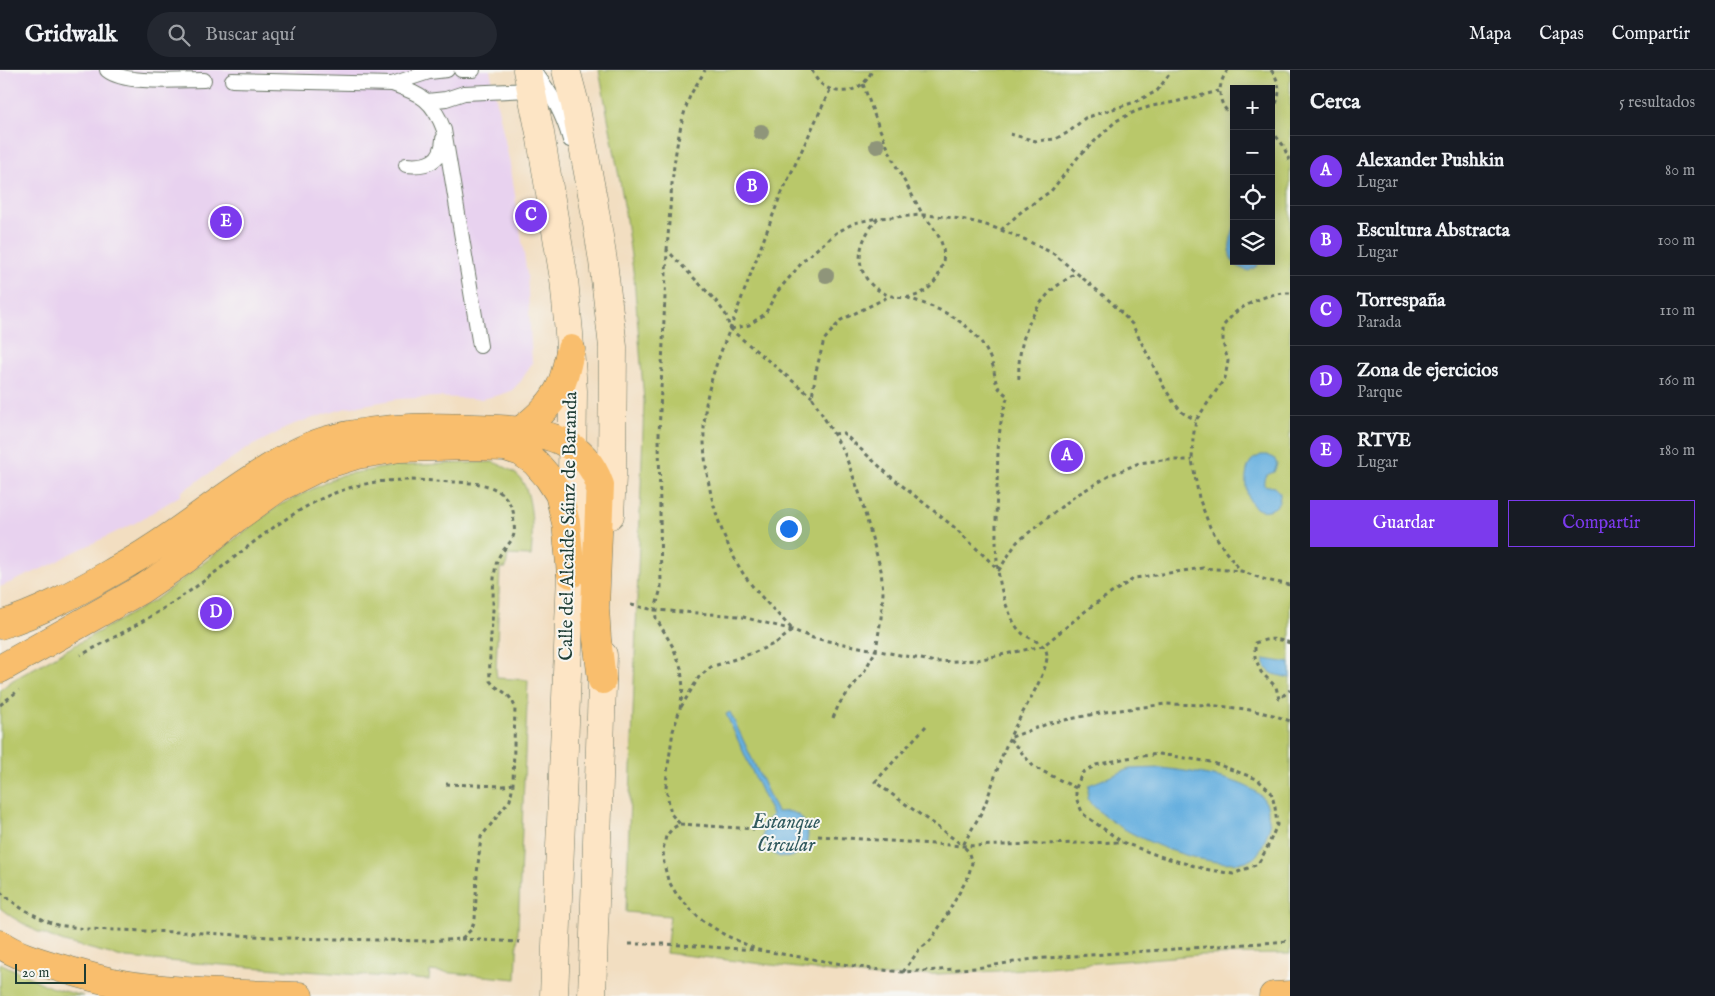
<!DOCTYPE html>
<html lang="es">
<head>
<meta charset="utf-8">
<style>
	:root { --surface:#171b24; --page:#242831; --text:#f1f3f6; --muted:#9ea1a6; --line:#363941; --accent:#7c3aed }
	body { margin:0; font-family:"IM FELL English",serif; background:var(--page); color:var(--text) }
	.controls { position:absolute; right:15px; top:15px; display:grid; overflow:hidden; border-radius:0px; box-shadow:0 2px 12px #0003 }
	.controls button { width:45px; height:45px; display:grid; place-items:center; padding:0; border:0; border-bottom:1px solid var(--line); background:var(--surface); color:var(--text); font:25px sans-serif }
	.scale { position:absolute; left:15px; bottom:12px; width:71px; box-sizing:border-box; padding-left:5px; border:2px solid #1f3d34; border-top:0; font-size:14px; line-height:18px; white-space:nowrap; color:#1f3d34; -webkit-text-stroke:4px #f6f6f2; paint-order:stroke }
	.you { position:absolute; left:788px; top:458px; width:18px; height:18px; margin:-12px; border:4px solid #fff; border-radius:50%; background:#1a73e8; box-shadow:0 0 0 8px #1a73e833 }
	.badge { display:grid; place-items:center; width:32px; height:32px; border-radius:50%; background:var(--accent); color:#fff; font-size:16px; font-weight:700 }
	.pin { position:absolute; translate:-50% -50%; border:2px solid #fff; box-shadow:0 1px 5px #0006 }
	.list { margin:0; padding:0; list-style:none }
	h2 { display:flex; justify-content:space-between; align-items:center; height:65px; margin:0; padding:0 20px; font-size:21px }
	h2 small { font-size:16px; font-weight:400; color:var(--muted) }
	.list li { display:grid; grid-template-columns:32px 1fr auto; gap:15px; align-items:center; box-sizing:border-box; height:70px; padding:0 20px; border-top:1px solid var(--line) }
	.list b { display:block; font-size:19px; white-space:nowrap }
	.list p { margin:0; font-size:16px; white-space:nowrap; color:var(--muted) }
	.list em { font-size:16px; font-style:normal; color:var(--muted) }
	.actions { display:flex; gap:10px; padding:15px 20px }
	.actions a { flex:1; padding:11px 0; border:1px solid var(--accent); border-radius:0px; text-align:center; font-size:18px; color:var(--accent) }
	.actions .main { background:var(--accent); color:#fff }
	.icon { flex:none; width:28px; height:28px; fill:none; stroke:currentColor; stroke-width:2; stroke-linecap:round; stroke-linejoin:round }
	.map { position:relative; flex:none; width:1290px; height:926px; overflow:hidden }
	header { display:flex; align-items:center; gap:30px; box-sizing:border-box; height:70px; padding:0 25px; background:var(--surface); border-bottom:1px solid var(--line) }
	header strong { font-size:24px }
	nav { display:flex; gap:28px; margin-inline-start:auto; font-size:18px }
	.search { width:350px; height:45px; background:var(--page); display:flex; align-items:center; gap:12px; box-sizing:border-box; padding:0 18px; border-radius:28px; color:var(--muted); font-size:19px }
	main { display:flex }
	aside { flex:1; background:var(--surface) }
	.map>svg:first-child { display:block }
	.built { fill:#e8d2ef }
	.green { fill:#b9c86a; stroke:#6c824f; fill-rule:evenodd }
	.water { fill:#67b0df; stroke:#43768a }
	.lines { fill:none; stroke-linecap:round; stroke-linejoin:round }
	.lane-casing { stroke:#697565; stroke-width:16 }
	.secondary-casing { stroke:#697565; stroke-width:29 }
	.highway-casing { stroke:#697565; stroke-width:29 }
	.path { stroke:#697565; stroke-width:3; stroke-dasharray:4 4; stroke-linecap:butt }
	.lane { stroke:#fff; stroke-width:14 }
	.secondary { stroke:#fde5c5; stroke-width:28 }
	.highway { stroke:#f9be6d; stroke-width:28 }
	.tree { fill:#8f957a }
	.labels { text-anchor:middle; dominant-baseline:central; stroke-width:4; stroke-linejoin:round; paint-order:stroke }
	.street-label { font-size:19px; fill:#1f3d34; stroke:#f6f6f2 }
	.water-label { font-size:20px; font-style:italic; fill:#315a5f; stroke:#f6f6f2 }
</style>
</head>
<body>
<header>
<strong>Gridwalk</strong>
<div class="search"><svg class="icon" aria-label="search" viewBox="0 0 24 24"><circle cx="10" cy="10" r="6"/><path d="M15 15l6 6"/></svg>Buscar aquí</div>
<nav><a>Mapa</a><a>Capas</a><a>Compartir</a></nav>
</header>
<main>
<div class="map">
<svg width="1290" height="926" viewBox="0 0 1290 926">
	<rect width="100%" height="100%" fill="#f6f6f2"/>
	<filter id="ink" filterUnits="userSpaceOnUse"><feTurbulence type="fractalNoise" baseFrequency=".02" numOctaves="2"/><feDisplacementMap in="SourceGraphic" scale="10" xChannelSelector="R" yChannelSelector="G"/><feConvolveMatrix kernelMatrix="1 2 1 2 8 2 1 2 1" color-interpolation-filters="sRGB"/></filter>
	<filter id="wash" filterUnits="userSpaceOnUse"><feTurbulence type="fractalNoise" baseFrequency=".0096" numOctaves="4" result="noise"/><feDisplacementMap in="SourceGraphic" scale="20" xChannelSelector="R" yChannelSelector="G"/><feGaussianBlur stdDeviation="1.12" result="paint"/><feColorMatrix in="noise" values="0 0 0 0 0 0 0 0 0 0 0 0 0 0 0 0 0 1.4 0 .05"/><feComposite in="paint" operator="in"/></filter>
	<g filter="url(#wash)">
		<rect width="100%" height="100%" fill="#f2dec1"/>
		<path class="built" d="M0,0H490L511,99L527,204L532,293L521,311L511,321L499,325L482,329L438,327L398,329L346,338L294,354L246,379L181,422V425L135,453L66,486L53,494L0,517Z"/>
		<path class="green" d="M599,0H1290V884L1197,885L998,901L877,907L666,883L670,846L626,842L644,331L634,208L623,128ZM1234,19H1271V191H1234Z
			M493,392C503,396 513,400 520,408C534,425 533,467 531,486L508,485L506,498H500L496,600L497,608L528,610L516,909L430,901L429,910L126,888L64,872L36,861L12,847L0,838V620L13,610L155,530L278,436L341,405L394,396Z
			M0,893L50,917L83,926H0Z"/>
		<path class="water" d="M1234,157V191H1259L1257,196L1249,201C1224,195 1228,177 1234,157Z
			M1261,385H1267L1274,388L1277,394L1274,402C1266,405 1263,406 1264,415L1274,417L1280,423C1280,430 1279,437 1271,439C1246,449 1240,406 1251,391C1254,388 1258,387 1261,385Z
			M1264,589L1290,593V608L1273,604L1266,598Z
			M730,642L777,742C782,742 787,741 792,742C808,747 813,768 802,780C782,802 746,772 772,745L726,644Z
			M1161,698C1185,701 1255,708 1266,733C1268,736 1268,741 1268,744C1269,751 1271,756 1268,762C1264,771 1260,786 1250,790C1213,803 1129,768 1101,743C1096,739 1092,734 1087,729L1089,715L1129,699Z"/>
	</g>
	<g filter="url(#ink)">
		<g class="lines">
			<defs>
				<path id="lane" d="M107,0C125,15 180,10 204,10
					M461,0H473
					M533,0C551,22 563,43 570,70
					M232,10L392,14C421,24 433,30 444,60L480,276
					M392,14L429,2L447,0
					M427,31L446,29L464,23L531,20
					M406,95C427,97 442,92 443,69"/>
				<path id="secondary" d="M527,0L540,63L564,209L569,263L573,321L571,504L554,926
					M566,0L575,34L593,129L603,191L613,277L612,406L610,445
					M592,926L603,585"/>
				<path id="highway" d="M521,360C537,348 552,334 560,317C566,305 567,291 571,279
					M0,555C39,543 74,524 109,504C123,496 138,488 151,479C190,454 226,424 266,400C286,387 307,375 331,369C385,355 443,356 499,359C543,361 584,369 600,415L595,538L597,569L602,610
					M0,599L142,519L186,489L236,448L278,418L322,396L357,385L400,378L471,376L505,377L521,382L535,392L548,407L559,424L566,453L571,504
					M0,874C17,886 40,892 60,898C85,905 109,913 135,916C189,923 244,924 299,926
					M1273,926L1290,925"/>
			</defs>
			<use href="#lane" class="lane-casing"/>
			<use href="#secondary" class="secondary-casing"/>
			<use href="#highway" class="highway-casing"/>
			<path class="path" d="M812,0C822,29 862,28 872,0
				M1228,0C1216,15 1217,36 1234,47
				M1271,0C1282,14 1281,28 1271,42
				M863,14L878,55L895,94L923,145C952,147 974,150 1001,160L1022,141L1051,121L1079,86L1116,51L1136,41L1152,36L1175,32L1219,21
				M830,20L779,129L730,259L726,245L716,231L667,180L659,365L661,518L655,540L656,548L673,577L681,598L683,618L680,639L673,661L667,703L666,718L671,744L680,754L673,758L666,766L663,780L664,794L668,810L677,825L700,849L725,865L758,880L872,899L903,902L976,898L1033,889L1290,871
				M1271,60L1283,75L1290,92
				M1010,64L1036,71L1055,69L1069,62L1085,48L1135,32L1157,21L1170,3
				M923,145C937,161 949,177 941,199C920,260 820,214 878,148Z
				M1001,160L1026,170L1054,184L1111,232L1132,254L1164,317L1174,333L1183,343L1196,350
				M667,180C671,130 672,78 688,31C692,20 700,10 705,0
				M1290,223C1272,222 1252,231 1237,241C1232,245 1228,251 1223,256V273L1228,291L1225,308L1196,350L1193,368L1192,390L1199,428L1210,457L1225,481L1241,501L1266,510L1290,515
				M731,259L749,255L765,244L777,222L806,188L836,163L854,153L877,148
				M1019,309C1017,278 1028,244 1051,221C1058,214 1068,209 1076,202
				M834,364L843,363L890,406L954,457L999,500L1017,472L1075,426L1109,406L1139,393L1163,390H1192
				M631,535L655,540L739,546L793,560L813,568L936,592L977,590L1043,576L1093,535L1135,508L1203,498L1241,501
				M1290,573C1275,568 1270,568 1255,573V587L1261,602L1276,617L1279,629L1290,620
				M0,635L19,620
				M681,637L699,607L711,597L753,583L776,573L793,560C776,542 753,520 741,500C712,451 697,384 707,328C712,304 721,281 730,259L812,327
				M833,648L839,634L864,602L876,580L881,548L883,523L881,500L859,422L844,382L812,327L816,301L824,270L841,250L890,226
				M926,656L875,712L961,774
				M1159,684L1211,692L1257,709L1271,722L1275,737L1277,755L1267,778L1258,794L1233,804L1205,799L1159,786L1122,772L1083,744L1076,728V718L1082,703L1096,695L1127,688Z
				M446,714L504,716L513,714
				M1076,718L1034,697L1009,668L1050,653L1105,642L1166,634L1209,635L1245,639L1273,645L1290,651
				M680,754L754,759
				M818,766L963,776L1122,772
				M0,822L21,838L46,851L57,855L87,859L205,863L286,868L427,871L461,869L471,860L475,850L477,804L481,767L510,730L513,714L515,637C509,621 501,623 490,611C489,587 491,564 493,540C493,525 493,510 496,495C498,481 513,474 514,463C515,460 514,455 514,452C513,448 514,444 513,441C503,413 478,413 454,412C416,410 386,407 349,418C293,435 247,479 201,513C163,541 123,563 81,585
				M461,869L520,872
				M629,874H667L755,880
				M903,902L919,880L930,871L944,850L968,807L972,793L968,781L963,776C969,763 977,751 983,739C993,716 999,690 1010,667C1018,648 1048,604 1047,585C1046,572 1030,570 1022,563C1017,559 1012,550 1010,544C992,506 996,457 997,416C998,386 997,355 1008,326C992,316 997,308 992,293C978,254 944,240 908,228"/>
			<use href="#lane" class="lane"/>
			<use href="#secondary" class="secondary"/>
			<use href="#highway" class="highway"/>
		</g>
		<g class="tree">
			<circle cx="761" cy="62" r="8"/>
			<circle cx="877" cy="76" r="8"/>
			<circle cx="826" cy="205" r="8"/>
		</g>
	</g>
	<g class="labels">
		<g class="street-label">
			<text transform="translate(569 456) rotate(-89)">Calle del Alcalde Sáinz de Baranda</text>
		</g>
		<g class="water-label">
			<text x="786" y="752">Estanque<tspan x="786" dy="23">Circular</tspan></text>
		</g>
	</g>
</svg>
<div class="controls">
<button>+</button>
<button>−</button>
<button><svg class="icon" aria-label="locate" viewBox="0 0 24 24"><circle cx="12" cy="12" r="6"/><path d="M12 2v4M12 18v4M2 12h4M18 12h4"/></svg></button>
<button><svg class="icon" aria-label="layers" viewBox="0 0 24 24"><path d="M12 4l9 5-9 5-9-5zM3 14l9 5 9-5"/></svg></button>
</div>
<div class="scale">20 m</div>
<div class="you"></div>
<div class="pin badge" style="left:1067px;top:386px">A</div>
<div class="pin badge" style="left:752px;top:117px">B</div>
<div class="pin badge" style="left:531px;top:146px">C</div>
<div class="pin badge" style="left:216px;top:543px">D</div>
<div class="pin badge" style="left:226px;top:152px">E</div>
</div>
<aside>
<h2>Cerca<small>5 resultados</small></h2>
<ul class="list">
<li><span class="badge">A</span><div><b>Alexander Pushkin</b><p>Lugar</p></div><em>80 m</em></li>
<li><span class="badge">B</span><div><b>Escultura Abstracta</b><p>Lugar</p></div><em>100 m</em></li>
<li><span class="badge">C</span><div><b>Torrespaña</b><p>Parada</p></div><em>110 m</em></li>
<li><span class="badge">D</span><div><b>Zona de ejercicios</b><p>Parque</p></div><em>160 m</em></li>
<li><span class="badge">E</span><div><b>RTVE</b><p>Lugar</p></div><em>180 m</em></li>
</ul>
<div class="actions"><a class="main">Guardar</a><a>Compartir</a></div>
</aside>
</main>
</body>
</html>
